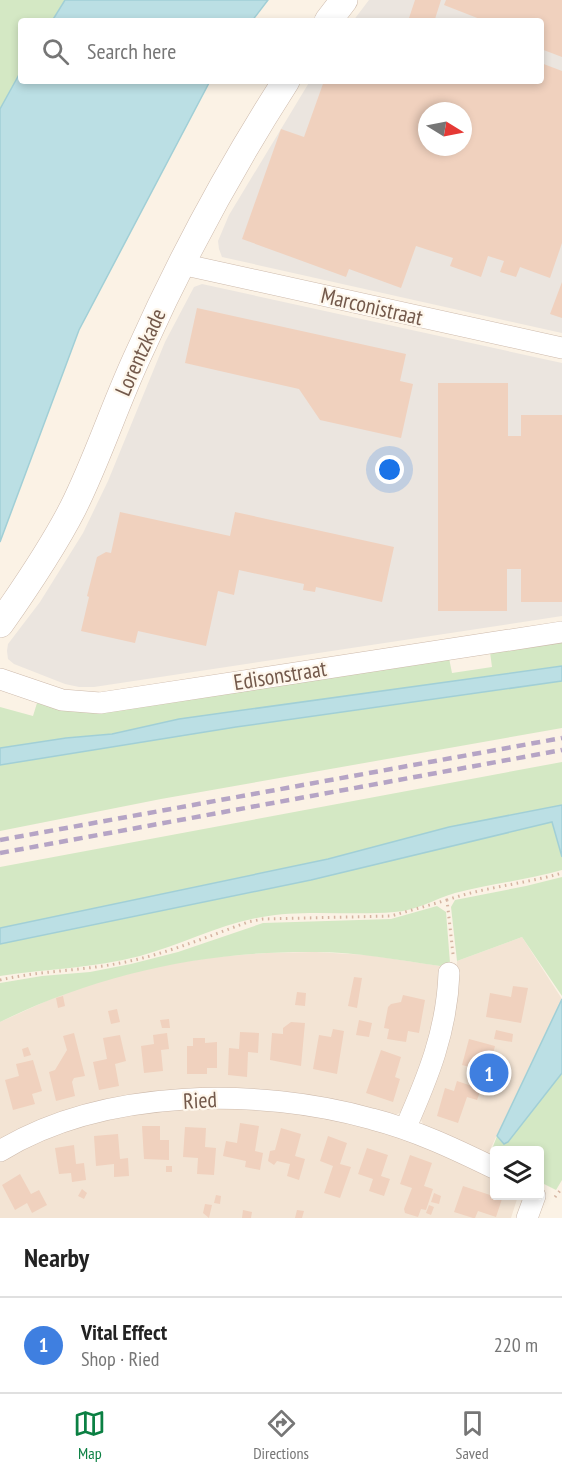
<!DOCTYPE html>
<html lang="en">
<head>
<meta charset="utf-8">
<style>
	:root { --surface:#fff; --page:#f2f2f2; --text:#222; --muted:#767676; --line:#e0e0e0; --accent:#0b8043 }
	body { margin:0; font-family:"PT Sans Narrow",sans-serif; background:var(--page); color:var(--text) }
	.controls { position:absolute; right:18px; bottom:18px; display:grid; overflow:hidden; border-radius:6px; box-shadow:0 3px 9px #0003 }
	.controls button { width:54px; height:54px; display:grid; place-items:center; padding:0; border:0; border-bottom:2px solid var(--line); background:var(--surface); color:var(--text); font:30px sans-serif }
	.compass { position:absolute; left:418px; top:102px; width:54px; height:54px; border-radius:50%; background:var(--surface); box-shadow:0 3px 9px #0003; rotate:100deg }
	.you { position:absolute; left:390px; top:470px; width:21px; height:21px; margin:-15px; border:4px solid #fff; border-radius:50%; background:#1a73e8; box-shadow:0 0 0 9px #1a73e833 }
	.badge { display:grid; place-items:center; width:39px; height:39px; border-radius:50%; background:var(--accent); color:#fff; font-size:20px; font-weight:700 }
	.pin { position:absolute; translate:-50% -50%; border:3px solid #fff; box-shadow:0 2px 6px #0006 }
	.list { margin:0; padding:0; list-style:none }
	h2 { display:flex; justify-content:space-between; align-items:center; height:78px; margin:0; padding:0 24px; font-size:26px }
	h2 small { font-size:20px; font-weight:400; color:var(--muted) }
	.list li { display:grid; grid-template-columns:39px 1fr auto; gap:18px; align-items:center; box-sizing:border-box; height:96px; padding:0 24px; border-top:2px solid var(--line) }
	.list b { display:block; font-size:22px; white-space:nowrap }
	.list p { margin:0; font-size:20px; white-space:nowrap; color:var(--muted) }
	.list em { font-size:20px; font-style:normal; color:var(--muted) }
	.icon { flex:none; width:33px; height:33px; fill:none; stroke:currentColor; stroke-width:2; stroke-linecap:round; stroke-linejoin:round }
	.map { position:relative; flex:none; width:562px; height:1218px; overflow:hidden }
	.search { position:absolute; background:var(--surface); box-shadow:0 3px 9px #0003; left:18px; right:18px; top:18px; height:66px; display:flex; align-items:center; gap:15px; box-sizing:border-box; padding:0 21px; border-radius:6px; color:var(--muted); font-size:22px }
	.sheet { height:174px; background:var(--surface) }
	nav { display:flex; justify-content:space-around; align-items:center; box-sizing:border-box; height:84px; border-top:2px solid var(--line); background:var(--surface); font-size:16px; color:var(--muted) }
	nav a { display:grid; justify-items:center; gap:3px }
	nav .on { color:var(--accent) }
	.map>svg:first-child { display:block }
	.residential { fill:#f3e4d4 }
	.industrial { fill:#ebe5df; fill-rule:evenodd }
	.green { fill:#d4e8c4 }
	.water { fill:#bbdfe4; stroke:#a1cfd6; stroke-width:1.5 }
	.building { fill:#f0d1be; fill-rule:evenodd }
	.lines { fill:none; stroke-linecap:round; stroke-linejoin:round }
	.minor-casing { stroke:#cdbaac; stroke-width:22 }
	.tertiary-casing { stroke:#cdbaac; stroke-width:28 }
	.path { stroke:#d5b4a1; stroke-width:3; stroke-dasharray:1.5 4.5; stroke-linecap:butt }
	.minor { stroke:#fff; stroke-width:21 }
	.tertiary { stroke:#fff; stroke-width:27 }
	.rail { stroke:#b5a4c5; stroke-width:4.5; stroke-dasharray:9 6; stroke-linecap:butt }
	.labels { text-anchor:middle; dominant-baseline:central; stroke-width:4.5; stroke-linejoin:round; paint-order:stroke }
	.street-label { font-size:22px; fill:#73594b; stroke:#fef7ec }
</style>
</head>
<body>
<div class="map">
<svg width="562" height="1218" viewBox="0 0 562 1218">
	<rect width="100%" height="100%" fill="#fbf2e5"/>
	<path class="residential" d="M522,937L562,999L487,1156L424,1126L420,1118L455,990L457,961Z
		M315,952L368,955L440,966L433,1035L402,1112L395,1115L249,1091L0,1141V1022L64,993L112,978L163,965L216,957L267,953Z
		M261,1107L379,1128L494,1176V1196H518L511,1218H0V1159L53,1133L149,1111Z"/>
	<path class="industrial" d="M369,0H562V333L222,257L219,249L218,241L229,215L310,81H541V21H353ZM427,111H463V147H427Z
		M202,284L562,363V616L94,687H79L65,684L14,664L8,659L7,651L8,644L40,602L83,533L108,481L165,342L194,287Z"/>
	<path class="green" d="M0,0H65L52,21H21V71L0,109Z
		M562,641V666L179,719L112,734L66,738L0,748V707L33,716L37,703L63,710L93,712L449,658L452,673L492,667L490,652Z
		M562,681V728L161,799L0,831V765L236,727Z
		M562,762V805L449,827L328,859L0,928V867Z
		M552,822L562,857V870C527,880 490,884 455,893C435,899 415,911 394,912C352,916 303,909 262,917C220,924 181,945 140,956C94,968 46,969 0,976V944L311,880Z
		M562,877V996L522,937L457,961L451,907L455,900L526,886Z
		M437,906L446,912L450,963L440,966C398,960 356,952 314,952C204,951 98,974 0,1022V983L42,976L90,972L131,964L178,952L263,923L391,919Z
		M562,1073V1180L556,1190L540,1182V1150H494V1159L489,1157L497,1136L504,1144L508,1142Z"/>
	<path class="water" d="M65,0H268L252,21H52Z
		M21,71V81H210L79,330L0,542V109Z
		M562,666V681L236,727L0,765V748L66,738L112,734L179,719Z
		M562,805V857L552,822L311,880L0,944V928L328,859L449,827Z
		M562,999V1073L508,1142L504,1144L497,1136Z"/>
	<path class="building" d="M415,0H441L435,19L440,21H408Z
		M446,0H562V57L541,49V21H485L444,5Z
		M541,63L562,71V243L550,278L520,267L516,277L500,272L504,261L488,256L481,277L450,266L453,258L416,246L401,288L349,269L346,277L242,239L281,129L304,137L324,81H479V84L480,81H541ZM427,111H463V147H427Z
		M562,282V318L550,314Z
		M197,308L406,354L400,381L413,384L401,438L320,420L299,389L185,363Z
		M438,383H508V436H521V415H562V602H521V569H507V611H438Z
		M120,512L230,536L235,512L394,547L382,602L316,587L315,592L303,590L304,584L239,570L234,595L218,591L206,646L138,631L135,643L81,631L89,597L87,596L97,557L106,552L111,553Z
		M354,977L362,978L357,1008L348,1006Z
		M513,986L528,988L521,1023L486,1017L490,993L511,997Z
		M297,992L306,993L305,1006L295,1005Z
		M403,995L425,1000L419,1033L408,1031L406,1042L387,1039L389,1029L384,1028L388,1007L391,1004L401,1002Z
		M63,996L65,1006L58,1008L56,998Z
		M117,1009L120,1022L111,1024L108,1011Z
		M169,1019L170,1028H162L160,1020Z
		M359,1020L372,1023L369,1037L356,1035Z
		M291,1022L305,1023L301,1066L270,1060L272,1033L283,1034V1028Z
		M333,1029L344,1031L337,1074L313,1069L319,1035L331,1037Z
		M496,1030L513,1034L512,1042L494,1039Z
		M240,1032L259,1033L258,1053L248,1052L247,1077L228,1075L229,1048L239,1049Z
		M74,1033L85,1076L74,1078L72,1082L75,1096L56,1101L49,1072L55,1070L67,1050L63,1036Z
		M167,1033L169,1049L161,1050L163,1071L144,1073L141,1046L154,1044L153,1035Z
		M120,1035L126,1061L115,1064L119,1086L99,1090L93,1062L107,1059L103,1038Z
		M193,1038H205V1043L217,1042V1068H207V1074H187V1046H193Z
		M469,1039L495,1046L490,1065L499,1068L495,1084L479,1080L481,1070L462,1065Z
		M28,1047L31,1055L24,1057L22,1049Z
		M381,1050L401,1057L395,1077L400,1079L393,1102L366,1093Z
		M33,1060L42,1091L32,1094L35,1104L13,1110L5,1080L19,1076L16,1064Z
		M457,1081L481,1089L477,1100L467,1097L458,1123L437,1116L445,1088L454,1091Z
		M240,1123L259,1126L255,1151L263,1153L260,1170L245,1167L246,1161L223,1156L226,1141L237,1143Z
		M142,1126H160V1140H169V1160L144,1159Z
		M185,1127L206,1128L205,1147L216,1148L214,1175L197,1174L198,1158L183,1157Z
		M281,1128L301,1134L295,1156L305,1159L299,1180L287,1176L290,1164L277,1161L274,1165L268,1161L270,1151L275,1150Z
		M118,1134L120,1159L128,1158L129,1176L114,1177V1164L96,1166L94,1136Z
		M328,1136L347,1143L340,1164L351,1167L340,1198L324,1193L333,1166L320,1161Z
		M74,1145L76,1164L84,1163L86,1180L72,1182L71,1173L59,1174L55,1148Z
		M367,1148L388,1155L381,1176L390,1179L384,1196L369,1191L373,1179L358,1174Z
		M410,1155L432,1163L424,1186L433,1189L426,1210L421,1209L418,1217L405,1213L404,1209L412,1188L400,1184Z
		M166,1166H172V1172H166Z
		M20,1174L31,1194L39,1190L47,1205L32,1213L27,1203L15,1210L2,1185Z
		M463,1186L502,1199L496,1217L478,1211L475,1218H473L454,1212Z
		M82,1189L87,1193L84,1199L78,1196Z
		M434,1193L441,1196L439,1204L431,1202Z
		M216,1195L221,1196L220,1204L214,1203Z
		M205,1204L212,1205L209,1218L203,1213Z
		M429,1205L434,1207L431,1215L426,1213Z
		M243,1210L252,1212L251,1218H242Z
		M297,1210L304,1211L302,1218H295Z"/>
	<g class="lines">
		<defs>
			<path id="minor" d="M181,264L562,348
				M0,679L62,700L100,703L562,632
				M405,1129C428,1077 447,1031 449,973
				M0,1151C104,1088 258,1087 372,1119C415,1130 455,1149 494,1168
				M527,1218L535,1196"/>
			<path id="tertiary" d="M328,21L344,0
				M0,624C26,587 52,549 73,508C98,458 115,404 139,353C181,259 230,168 286,81"/>
		</defs>
		<use href="#minor" class="minor-casing"/>
		<use href="#tertiary" class="tertiary-casing"/>
		<path class="path" d="M453,954L447,900C484,887 524,884 562,873
			M0,980C38,971 77,971 115,964C161,956 204,938 248,922L263,919L391,916L447,900
			M555,1197L562,1188"/>
		<use href="#minor" class="minor"/>
		<use href="#tertiary" class="tertiary"/>
		<path class="rail" d="M0,840L562,738
			M0,853L562,750"/>
	</g>
	<g class="labels">
		<g class="street-label">
			<text transform="translate(372 306) rotate(13)">Marconistraat</text>
			<text transform="translate(140 352) rotate(-66)">Lorentzkade</text>
			<text transform="translate(280 675) rotate(-9)">Edisonstraat</text>
			<text transform="translate(200 1100) rotate(-3)">Ried</text>
		</g>
	</g>
</svg>
<div class="controls">
<button><svg class="icon" aria-label="layers" viewBox="0 0 24 24"><path d="M12 4l9 5-9 5-9-5zM3 14l9 5 9-5"/></svg></button>
</div>
<svg class="compass" viewBox="-18 -18 36 36"><path d="M0-13l5 13h-10z" fill="#e53935"/><path d="M0 13l5-13h-10z" fill="#767676"/></svg>
<div class="you"></div>
<div class="pin badge" style="left:489px;top:1073px;background:#3f7fe0">1</div>
<div class="search"><svg class="icon" aria-label="search" viewBox="0 0 24 24"><circle cx="10" cy="10" r="6"/><path d="M15 15l6 6"/></svg>Search here</div>
</div>
<section class="sheet">
<h2>Nearby<small></small></h2>
<ul class="list">
<li><span class="badge" style="background:#3f7fe0">1</span><div><b>Vital Effect</b><p>Shop · Ried</p></div><em>220 m</em></li>
</ul>
</section>
<nav>
<a class="on"><svg class="icon" aria-label="map" viewBox="0 0 24 24"><path d="M3 6l6-2 6 2 6-2v14l-6 2-6-2-6 2zM9 4v14M15 6v14"/></svg>Map</a>
<a><svg class="icon" aria-label="directions" viewBox="0 0 24 24"><path d="M12 3l9 9-9 9-9-9zM9 14v-3h6M13 9l2 2-2 2"/></svg>Directions</a>
<a><svg class="icon" aria-label="saved" viewBox="0 0 24 24"><path d="M7 4h10v16l-5-4-5 4z"/></svg>Saved</a>
</nav>
</body>
</html>
